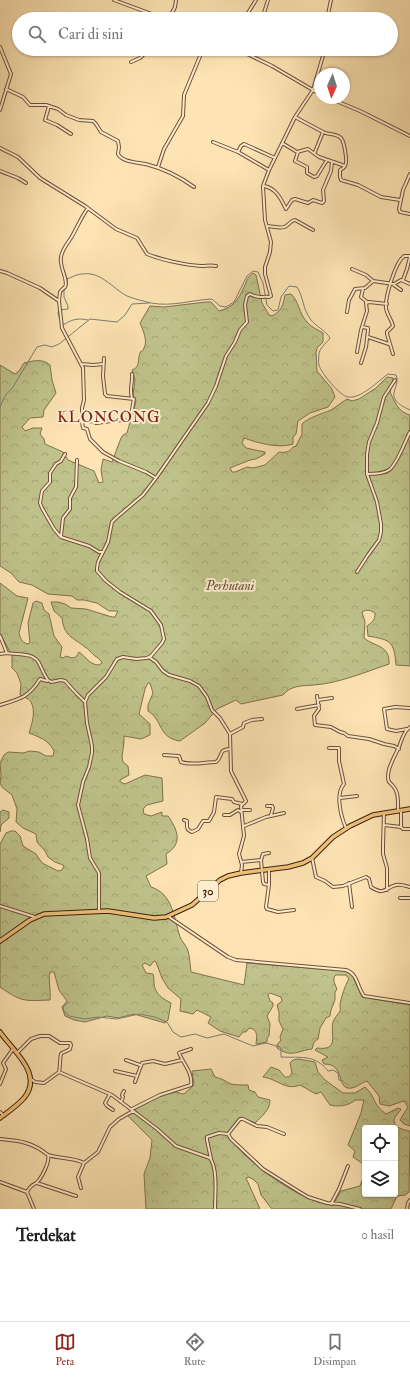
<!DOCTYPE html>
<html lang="id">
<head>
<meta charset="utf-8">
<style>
	:root { --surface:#fff; --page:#f6f6f6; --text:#202124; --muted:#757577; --line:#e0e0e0; --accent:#8f2418 }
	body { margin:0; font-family:"IM FELL Double Pica",serif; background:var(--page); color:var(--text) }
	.controls { position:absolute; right:12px; bottom:12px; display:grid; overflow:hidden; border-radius:4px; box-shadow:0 1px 3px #0004 }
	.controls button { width:36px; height:36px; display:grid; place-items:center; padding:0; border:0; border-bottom:1px solid var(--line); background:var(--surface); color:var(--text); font:20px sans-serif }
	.compass { position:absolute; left:314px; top:68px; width:36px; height:36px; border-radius:50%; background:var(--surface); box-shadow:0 1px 3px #0004; rotate:183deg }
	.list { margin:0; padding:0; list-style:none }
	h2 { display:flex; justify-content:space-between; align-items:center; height:52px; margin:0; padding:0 16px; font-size:17px }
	h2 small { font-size:13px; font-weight:400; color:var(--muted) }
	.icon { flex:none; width:22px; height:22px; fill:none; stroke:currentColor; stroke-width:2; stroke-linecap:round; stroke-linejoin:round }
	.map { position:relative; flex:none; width:410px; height:1209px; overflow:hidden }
	.search { position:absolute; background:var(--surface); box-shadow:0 1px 3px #0004; left:12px; right:12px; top:12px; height:44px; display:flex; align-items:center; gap:10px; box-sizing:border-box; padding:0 14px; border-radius:22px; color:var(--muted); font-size:15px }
	.sheet { height:112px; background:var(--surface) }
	nav { display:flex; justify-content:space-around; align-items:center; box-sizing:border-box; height:56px; border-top:1px solid var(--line); background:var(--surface); font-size:11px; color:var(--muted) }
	nav a { display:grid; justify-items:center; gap:2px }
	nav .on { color:var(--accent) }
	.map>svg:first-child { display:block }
	.forest { fill:url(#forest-crowns); stroke:#80714e }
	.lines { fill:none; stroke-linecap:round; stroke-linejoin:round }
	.stream { stroke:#7a7e71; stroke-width:1 }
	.minor-casing { stroke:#6f5038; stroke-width:4 }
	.highway-casing { stroke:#3f1e0f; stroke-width:5.5 }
	.minor { stroke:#feedce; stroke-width:2 }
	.highway { stroke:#efc27a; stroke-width:3.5 }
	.labels { text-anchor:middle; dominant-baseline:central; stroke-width:4; stroke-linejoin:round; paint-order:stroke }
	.shield { fill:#feedce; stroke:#785c48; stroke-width:1 }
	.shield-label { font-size:12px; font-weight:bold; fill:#3f1e0f }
	.park-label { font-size:13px; font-style:italic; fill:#665034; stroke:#feedce }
	.quarter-label { font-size:15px; letter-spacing:1px; fill:#7a1f14; stroke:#feedce }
</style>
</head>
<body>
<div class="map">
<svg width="410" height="1209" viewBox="0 0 410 1209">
	<defs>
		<pattern id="forest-crowns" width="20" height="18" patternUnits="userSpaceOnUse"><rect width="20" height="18" fill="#c0c48c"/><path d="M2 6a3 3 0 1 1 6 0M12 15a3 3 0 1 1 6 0" fill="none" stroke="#a6a878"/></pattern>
	</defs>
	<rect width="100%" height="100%" fill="#fee4b4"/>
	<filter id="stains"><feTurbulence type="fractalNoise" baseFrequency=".005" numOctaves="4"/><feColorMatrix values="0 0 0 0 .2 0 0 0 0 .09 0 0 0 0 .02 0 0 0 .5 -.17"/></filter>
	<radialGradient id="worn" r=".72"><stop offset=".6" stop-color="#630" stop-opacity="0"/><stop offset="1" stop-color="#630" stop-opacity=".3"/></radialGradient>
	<path class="forest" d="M253,273L256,275L262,303L269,315L272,316C282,311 283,305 285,295L291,294C299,301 299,314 307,322C311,327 318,330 323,333V342L317,348L316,352L317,371L332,389L335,397L328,407L310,413L298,421L296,434L293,437V444C279,449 258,443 244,438L242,443L246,448L265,452V454L256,459L250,460L230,468L232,472H235L247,467L253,468L265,465L279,452C285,453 290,452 293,447L296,446L302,434V424C309,417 322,414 331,410C336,407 342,402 347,399L352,401L359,399L376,388L387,377L393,378L392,386L390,392C395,402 398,412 410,415L409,440L410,449V666L396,665C394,640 390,640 368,636L367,626C373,622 375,620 375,613C370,610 367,609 362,612L365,622L364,638C375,647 390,645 389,664C365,672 340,683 314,685C302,686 291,685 283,695L241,704L236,700L217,709L205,723L180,741C158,738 163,720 148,711V705L153,693L150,683H148L145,689L139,714L150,724V735L141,739L124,736V742L122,757L123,762L128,766L129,775L120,780V782L125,784L145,775L162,778L163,801L147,805L143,809L144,814L151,816L162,812V816H168C178,830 183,844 166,854L167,864L146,876L151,887C173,894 174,918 180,937C182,942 187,946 188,951C190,957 190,966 191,972L244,985L247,963L346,971L352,975L362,997L410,1005V1126L404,1124L400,1120L408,1107L404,1101L389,1106L380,1104L379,1096L367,1081C362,1082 358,1087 352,1088C335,1091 347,1064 324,1064L322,1060L328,1057L315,1050L317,1048C340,1051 330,1035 333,1022C334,1018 338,1015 340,1011C341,1009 340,1008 340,1005C341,998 345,985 349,979L346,975H336L334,977V982L337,989L335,992V1000L331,1010L330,1016L326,1018L320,1028L318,1039L314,1042L312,1049C297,1051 291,1058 277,1048V1045L281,1040L280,1037L283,1029L279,1021V1012L277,1005L282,1001L281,997L270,993L268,995L270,1001L273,1003V1006L267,1016L270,1024L269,1036L267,1038V1042L256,1044C257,1036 258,1029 249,1028L246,1032H243L239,1037L220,1031L208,1023L211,1017L197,1010L193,1014L180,1011L181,999L168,988L162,978L156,962L154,961L150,966L145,963L142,965L146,973L153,974C154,978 154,980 154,984C155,994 163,999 171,1003L168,1020L165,1023L134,1014L118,1018L107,1016L85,1022L74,1020L65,1016L62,1007L67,1001L59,990L54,972H50C48,981 51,990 50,1000C23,1001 22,1002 0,987V844L6,833L11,831H15L20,836L23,846L36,854L42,863L58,871L62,870L64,866L63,865L55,862L48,857L45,851L37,842L36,834L23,828L16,822L17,809L12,795L2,787L0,783L1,776L0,763L4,755L8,752L23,753L30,751L39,752L46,756H53L54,751C49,740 39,737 29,733C32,724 36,711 31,702C29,698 23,697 20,695L21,684L17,673L12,668V656L0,633V583L17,596L28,598L19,633C20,638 22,642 27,644L30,643L28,623L33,603L36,601L42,603L44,610L49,614L54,636L62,647L60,657L63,658L66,656L72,658L76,657L79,652C86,657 90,665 99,665L102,663C100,659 98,658 95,656C91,653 89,649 85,647C72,637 64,636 62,618L54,611L51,602H58L65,604L71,608L86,609L112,617H115L118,611H109L97,603L84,600H77L72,596L48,594L32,585L19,582L11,573L0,566V365L15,374L19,371L24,363C33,361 42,358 50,365L52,380L56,393L44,410L43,417L30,418L22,427L25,431L33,428H42L40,434L44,439L45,444L63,452L68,460L94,471L99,483L103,482L101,470L103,459L112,462L121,438L123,435L127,433L136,401L133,395L135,380L132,370C141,367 137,360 140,353C142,348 142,354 144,348C148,341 143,330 140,323L150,306L164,307L206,302H211L219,311C234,307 238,300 244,287C247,281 247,277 253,273Z
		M3,810L9,812V818L1,825L0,832V812Z
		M298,1059L315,1062L318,1072L325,1080L343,1093H355L365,1087C376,1097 372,1104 386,1114L398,1108L401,1109C399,1113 397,1114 395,1117C391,1127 403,1130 410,1131L409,1192L405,1195L397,1196L391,1209H272L261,1195L258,1184L254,1180L249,1177L246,1178L260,1209H146L144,1174L150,1158L152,1140L127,1115C137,1108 162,1091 175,1092C178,1092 181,1094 184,1094L194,1085L192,1071L211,1069L215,1077C221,1078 225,1081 231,1084C236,1085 243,1085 248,1085L249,1090L255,1092L258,1097L270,1100C270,1110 262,1116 255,1123L240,1117L237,1120L227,1135C245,1161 301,1203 333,1205L341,1191L360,1186L365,1173V1194H395V1128H365V1165L353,1157L355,1151L348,1145L361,1113L364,1100H355C349,1106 338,1107 330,1105L321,1092L316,1094L300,1085C285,1091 278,1079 263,1077L271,1067L279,1070L285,1077H289L292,1073L290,1063L293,1060Z"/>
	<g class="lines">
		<path class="stream" d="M67,281V279C72,277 77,274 82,274C101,271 112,288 127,296C134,299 144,301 151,303C172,307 191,300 212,299L220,306L226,307L234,302L247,276L253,271L258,272L263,283L267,305L273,311L278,310L281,297L289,286L297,287C304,298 302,308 311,320C317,327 325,330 330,338C327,343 321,346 319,353C319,356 318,362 319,365C321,373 340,396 348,397C361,399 378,381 388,374L396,375C402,388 380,397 410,410
			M64,289V297L68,306V309L59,310L58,313L61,324H65C72,319 80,318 88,320
			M0,407L5,396L13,387L37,347L45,345L52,347L59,344L90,319L117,322L125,315L132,304L149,303
			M69,1002L63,1007L64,1012L69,1016L85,1019L98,1017L117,1019L139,1014L155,1017L167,1022L173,1032L181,1037L195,1034L207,1038L224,1034L253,1046L266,1043L280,1047L281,1050V1057C300,1058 315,1054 328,1071L333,1070L338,1073L339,1080L343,1081"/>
		<defs>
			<path id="minor" d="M114,0L165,19
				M169,19L175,7L176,0
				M244,19L256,0
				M264,19L263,16L268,0
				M327,19L331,0
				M0,47L11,74L0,110
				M131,62L140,58L147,51H153L156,49
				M6,89L23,97L30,105H46L58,109L66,115L79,120L93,121L96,124L101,132L118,141L119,147L118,154C123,163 139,162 149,165C165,169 180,177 194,187
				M320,94L313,90L325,49
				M329,98L360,111L410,136
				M49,106L45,120L57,125L71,134
				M295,117L323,132L315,152
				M323,132C328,135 336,133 341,138C344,141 348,162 345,166C344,168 342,169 340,170V177L341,180L358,185L381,197L400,200
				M213,142L238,152L269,170
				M282,143L297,152L308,149L319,157L345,166
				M0,148L18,157L40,178L85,206L116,229L137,238L147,254C162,260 185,265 201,266C206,266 211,265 216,266
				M238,152L241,146L244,144L275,158
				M298,152L295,161L307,167V173L314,177L317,176L327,160
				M158,167L164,149L183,116L184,95L203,49
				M0,171L18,178L26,183
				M410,174L403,190L399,209L400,212L410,214
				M264,186C276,188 281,199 286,209L292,200L295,199L308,203L313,200L322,203L324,201L323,190L331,171L332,162
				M267,226C272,226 280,229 284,227C289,226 289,221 295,220L313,230
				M352,269L366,275L373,281
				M0,271L7,273L40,288L59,301L60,292C61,290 63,289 65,287C69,281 59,267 61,257C62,250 67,244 71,238C77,228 81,217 88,208
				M403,280L407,269L410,257
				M394,285L401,290
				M363,289L361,297L367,302
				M59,301L62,328L83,368L84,400L82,408V422
				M347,312L349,300L355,289L365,288L373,281L394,284L401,280L410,284
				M368,337L389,344
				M357,352L361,330L367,311L366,303L369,302L387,304
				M393,354L387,334V332L393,326C392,320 387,315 386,308C385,297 395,263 404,256H410
				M104,358L103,376L105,394L107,396L134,399L130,420L129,421L119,420L96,423L92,421L82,422L83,428L87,429L90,439L103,452L119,461L146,472L156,478
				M361,363L366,347L368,330V328L362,327
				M81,364L93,365L104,364
				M132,374C133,382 129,390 132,398
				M65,454L61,461L56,464L50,473V482L42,491L40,503L42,508L54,529L61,537L89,546L99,552H103
				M367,474C374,474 383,474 389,470C397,465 405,441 410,432
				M61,536L63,518L70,509V498L76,487L77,460
				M357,572L368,555L379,540L381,532V524L377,502L367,474V454L369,442L377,423L384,397L395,380
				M0,636L7,653C18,655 33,652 39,663C42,669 44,675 48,680L51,682L61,680L65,681L76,693L85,702
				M0,654L7,653
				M149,657L156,662L163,671L169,675L190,681L199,686L207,697L212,710L220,718L230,734L231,771L246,801L241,806L244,836L239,854L242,865L241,873
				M317,696L319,709L314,716L315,725L331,727L340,732L344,733L348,736L369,739L384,744L394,746L399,749
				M318,700L332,698
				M0,705C20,699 29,697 40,679L47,681
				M297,709L319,705
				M407,729L396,731L387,729L384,709L395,707L410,708
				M230,734L243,727L244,723L252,720L262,719
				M329,748H339V761L344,784C335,794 341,817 346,828
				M164,755L179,756L181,762C192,766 204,762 216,762C224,756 217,750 230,749
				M340,798L357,796
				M267,806H272L273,808L271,815
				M242,810H250
				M398,810C398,798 399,790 389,782C385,772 394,758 398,749C402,741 402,733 410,727
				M384,813L383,845V854L387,868V890
				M224,815H230L238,810L241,812
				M184,820L187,821C187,827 186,830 192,832L198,829L203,821H209L214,812L216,797L232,799L234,802L242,804
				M384,825L401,827V811
				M244,826L266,817L284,813
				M401,827L403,829H410
				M312,858L316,877L325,881L333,887L343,886L366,877L369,879L371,887C385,896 384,888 396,885C401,884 406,886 410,887
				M261,860L263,854L269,853
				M241,862L261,860L263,882L264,884L269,885L266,907L267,909L278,912L294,910
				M349,883L352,907
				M269,885V869
				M400,898H410
				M0,906L35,917
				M99,911V873L90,858L87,839L78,805L83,782L89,767L92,753V746L87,723L85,702L88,695L106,677L117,659L123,657L136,659L147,658L151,656L162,643L164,639L161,625L151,611L120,592L106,581L97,571V568L98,562L108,542L112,522L116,518L143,495L156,478L208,403L216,386L226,356L235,342L240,330L247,322L245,305L247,296L250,294C258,299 261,296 269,297L271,296L265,274V267L270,252L271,242L265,220L263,186L269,170L295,117L313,90L272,66L237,49
				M169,917L228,957L236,960L346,970C358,974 357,987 364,996L410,1003
				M18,1052L31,1039L40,1036H49L60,1043H70L71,1045L70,1049C68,1051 62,1052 61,1054C60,1056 60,1069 59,1072
				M126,1060L140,1065
				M115,1071L137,1076
				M31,1079L35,1082L44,1083L59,1072L112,1095L157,1129L176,1146L210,1158C218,1169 215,1195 215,1209
				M135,1082L142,1063L153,1061L165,1064L182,1060
				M0,1084L6,1069L3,1063L13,1049
				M110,1094L105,1103L107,1106L113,1110
				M121,1102L123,1097L122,1095L124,1091
				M132,1109L160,1095L191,1085C193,1073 183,1063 179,1053L191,1049
				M0,1112L4,1116
				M228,1134L231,1139L263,1169L298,1191L308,1197L327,1203L340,1204L360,1209
				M0,1139C20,1141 32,1142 48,1155C50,1161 43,1175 39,1180C35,1186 32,1182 27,1192L34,1209
				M48,1155C60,1159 73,1157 84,1163
				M211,1159L207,1140V1137L219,1133L228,1134L240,1119H243L257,1126L267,1127L284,1134
				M0,1182L27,1192
				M37,1183L76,1196
				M81,1188L78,1177L84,1163L98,1152L110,1127L119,1119L133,1111
				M331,1204L339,1189L348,1166
				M407,1209L408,1203L410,1200"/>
			<path id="highway" d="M0,941L30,920L44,914L108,911L154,918L166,917L192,905L220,880L228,876L241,873L288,867L303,863L312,858L333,837L350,826L373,815L410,809
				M0,1032C13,1051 44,1074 24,1098C17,1106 8,1112 0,1118"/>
		</defs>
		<use href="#minor" class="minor-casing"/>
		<use href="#highway" class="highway-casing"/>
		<use href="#minor" class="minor"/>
		<use href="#highway" class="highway"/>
	</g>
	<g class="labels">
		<rect class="shield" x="198" y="881" width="20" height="20" rx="3"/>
		<g class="shield-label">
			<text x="208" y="891">30</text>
		</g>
		<g class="park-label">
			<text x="230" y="586">Perhutani</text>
		</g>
		<g class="quarter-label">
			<text x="109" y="417">KLONCONG</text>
		</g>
	</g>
	<rect width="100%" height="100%" filter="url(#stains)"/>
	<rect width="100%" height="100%" fill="url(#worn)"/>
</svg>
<div class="controls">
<button><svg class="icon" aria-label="locate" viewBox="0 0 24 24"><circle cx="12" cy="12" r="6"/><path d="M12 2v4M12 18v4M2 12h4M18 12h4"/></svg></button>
<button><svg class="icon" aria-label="layers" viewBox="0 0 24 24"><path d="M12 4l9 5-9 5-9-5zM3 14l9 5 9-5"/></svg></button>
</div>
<svg class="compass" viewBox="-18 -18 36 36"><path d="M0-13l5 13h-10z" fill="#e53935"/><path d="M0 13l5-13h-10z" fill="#757577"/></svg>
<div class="search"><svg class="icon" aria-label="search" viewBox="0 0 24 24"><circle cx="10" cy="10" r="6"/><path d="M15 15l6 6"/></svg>Cari di sini</div>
</div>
<section class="sheet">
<h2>Terdekat<small>0 hasil</small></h2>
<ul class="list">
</ul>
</section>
<nav>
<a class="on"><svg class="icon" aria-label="map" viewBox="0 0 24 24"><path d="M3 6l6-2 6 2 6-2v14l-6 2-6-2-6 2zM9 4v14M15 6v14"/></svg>Peta</a>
<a><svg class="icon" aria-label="directions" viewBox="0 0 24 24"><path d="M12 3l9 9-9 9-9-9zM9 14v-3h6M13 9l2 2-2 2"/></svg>Rute</a>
<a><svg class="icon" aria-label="saved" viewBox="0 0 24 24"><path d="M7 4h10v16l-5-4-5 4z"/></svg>Disimpan</a>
</nav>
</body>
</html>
